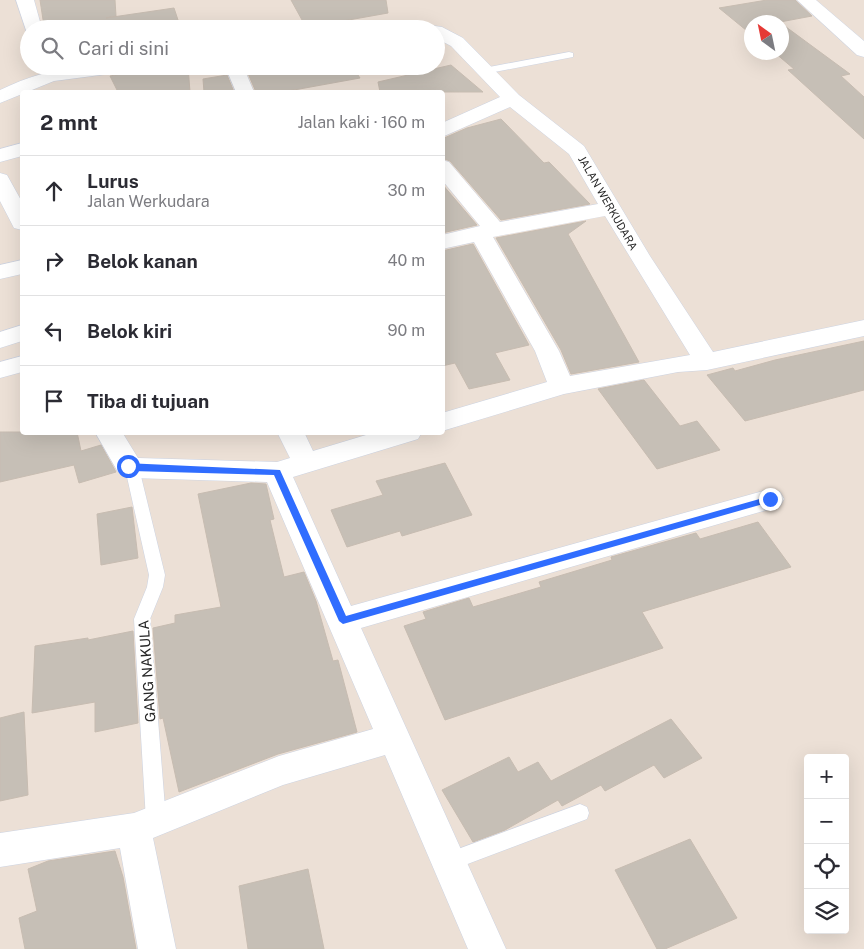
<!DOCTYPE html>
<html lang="id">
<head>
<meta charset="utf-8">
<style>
	:root { --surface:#fff; --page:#f2f2f3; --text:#2b2b33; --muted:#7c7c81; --line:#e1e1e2 }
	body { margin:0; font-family:"Public Sans",sans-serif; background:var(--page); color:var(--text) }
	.controls { position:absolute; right:15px; bottom:15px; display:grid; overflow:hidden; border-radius:5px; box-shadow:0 5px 20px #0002 }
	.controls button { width:45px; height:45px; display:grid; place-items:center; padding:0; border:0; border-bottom:1px solid var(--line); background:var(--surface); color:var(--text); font:25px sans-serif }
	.compass { position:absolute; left:744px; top:15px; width:45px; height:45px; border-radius:50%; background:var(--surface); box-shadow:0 5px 20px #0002; rotate:327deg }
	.stop { position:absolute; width:15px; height:15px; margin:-11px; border:4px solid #306dff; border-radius:50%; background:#fff }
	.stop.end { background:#306dff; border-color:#fff; box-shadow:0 1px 5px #0008 }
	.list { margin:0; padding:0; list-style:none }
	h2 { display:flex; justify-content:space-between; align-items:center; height:65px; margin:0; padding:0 20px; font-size:21px }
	h2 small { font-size:16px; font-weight:400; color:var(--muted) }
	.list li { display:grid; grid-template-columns:32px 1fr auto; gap:15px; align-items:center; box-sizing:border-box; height:70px; padding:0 20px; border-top:1px solid var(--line) }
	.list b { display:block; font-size:19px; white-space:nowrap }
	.list p { margin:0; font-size:16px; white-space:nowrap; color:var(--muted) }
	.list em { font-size:16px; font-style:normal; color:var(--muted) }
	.icon { flex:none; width:28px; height:28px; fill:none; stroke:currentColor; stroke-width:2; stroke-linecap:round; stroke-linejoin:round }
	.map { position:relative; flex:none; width:864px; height:949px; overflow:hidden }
	.search { position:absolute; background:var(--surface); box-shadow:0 5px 20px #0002; left:20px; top:20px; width:425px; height:55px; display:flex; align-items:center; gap:12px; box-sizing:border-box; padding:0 18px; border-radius:28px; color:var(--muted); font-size:19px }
	.panel { position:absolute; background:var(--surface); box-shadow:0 5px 20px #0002; left:20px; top:90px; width:425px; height:345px; border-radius:5px }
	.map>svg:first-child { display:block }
	.building { fill:#c6bfb6; stroke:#c7bcb1 }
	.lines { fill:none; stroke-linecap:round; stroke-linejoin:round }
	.service-casing { stroke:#ccd3e2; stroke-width:1 }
	.minor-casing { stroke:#ccd3e2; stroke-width:1 }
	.tertiary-casing { stroke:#ccd3e2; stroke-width:1 }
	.service { fill:#fff; fill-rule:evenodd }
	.minor { fill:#fff; fill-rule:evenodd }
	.tertiary { fill:#fff; fill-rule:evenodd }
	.route { fill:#306dff }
	.labels { text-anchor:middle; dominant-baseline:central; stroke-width:5; stroke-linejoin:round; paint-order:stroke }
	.far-street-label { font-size:11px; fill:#272727; stroke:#fff }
	.street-label { font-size:14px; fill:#272727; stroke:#fff }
</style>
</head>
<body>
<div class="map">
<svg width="864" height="949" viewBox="0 0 864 949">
	<rect width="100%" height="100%" fill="#ece0d6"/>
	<path class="building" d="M40,0H115L116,16L106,18L174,8L181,29H50L49,25L44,26Z
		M291,0H386L388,13L343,21L348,29H307Z
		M767,0H795L812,16L780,22H752V35L719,8Z
		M782,24L850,74L841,76L864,97V139L788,70L794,69L774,52H782Z
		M451,65L483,92H380L378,82Z
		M134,66H188L190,92H118L110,76L131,72Z
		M275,66H352L360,78L283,92H256L247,71Z
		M227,75L234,92H204L203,79Z
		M501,119L544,163L549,162L590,204L501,220L450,161L442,158V139L467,128Z
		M442,184L477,225L442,233Z
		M586,221L568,234L639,362L571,374L561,350L496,238Z
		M473,244L529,345L495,353L510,380L469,389L455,363L442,366V251Z
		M864,341V390L745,421L707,375L733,368L735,371L775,360Z
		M644,380L680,426L697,421L720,450L657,469L598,389Z
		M0,432H77L81,451L101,445L116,472L79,483L74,465L0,482Z
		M445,463L472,515L402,536L400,531L347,547L331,510L383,495L376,481Z
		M251,483L266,484L274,519L270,520L284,577L304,572L316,601L333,661L338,660L357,732L278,754L179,792L163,718L160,719L153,628L175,623V615L221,607L198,494Z
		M132,507L138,558L101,565L97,514Z
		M758,522L791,567L642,612L663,648L445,720L404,626L426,619L423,612L469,598L473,607L541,587L539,582L612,560L611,557L696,533L700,539Z
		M133,631L138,723L95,732V702L32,713L35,646L88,638V640Z
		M24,712L28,795L0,801V718Z
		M671,719L702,758L664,778L654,765L605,791L601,785L562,806L558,800L505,830L473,842L442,790L509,757L518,772L538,762L551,781Z
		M690,839L737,918L665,949H657L615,870Z
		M115,851L123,877L136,949H25L19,918L37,911L28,869L48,861Z
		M308,869L324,949H248L239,886Z"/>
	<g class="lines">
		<defs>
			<path id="service" d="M569,52L573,53V57L484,74L479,71L484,68Z
				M132,463L137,464L139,468L165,575L163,587L150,619L166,820L163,826L156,829L149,826L146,820L134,619L147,587L149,575L125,468L127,464Z
				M580,804L587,807L589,813L587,819L449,871L442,869L439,862L442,855Z"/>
			<path id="minor" d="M16,0H34L42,29H29V33H27Z
				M400,21L442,27L463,38L519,95L584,146L650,256L713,352L864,320V336L707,370L678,372L564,394L442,431V413L547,382L535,351L474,242L442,249V235L480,226L442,180V160L449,162L500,222L598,204L569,154L510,107L442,137V123L500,97L451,46L436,38V29H363L366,25ZM605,216L690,355L570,376L559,351L493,237Z
				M80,66H132L130,70L123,72L54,81L0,103V90C27,77 51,70 80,66Z
				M225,66H243L254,92H236Z
				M22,143V156L0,162V149Z
				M0,173L7,175L22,202V230L14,228L0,201Z
				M22,260V274L0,279V265Z
				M22,325V341L0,348V332Z
				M22,356V372L0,378V362Z
				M95,432H122L138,458L277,462L290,458L277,432H304L313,451L376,432H422L418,439L293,477L351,606L770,489L780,492L784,499L780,506L770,509L361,628L506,949H468L385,755L283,785L153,838L176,949H138L120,848L0,867V833L134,813L279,756L373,729L267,482L132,478L118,472Z"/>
			<path id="tertiary" d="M797,0H816L864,41V57L857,55Z"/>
		</defs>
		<use href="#service" class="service-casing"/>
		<use href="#minor" class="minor-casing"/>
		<use href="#tertiary" class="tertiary-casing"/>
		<use href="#service" class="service"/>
		<use href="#minor" class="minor"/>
		<use href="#tertiary" class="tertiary"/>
	</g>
	<path class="route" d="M125,463L280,470L346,616L770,496L774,499L770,502L343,624L339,621L274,475L132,471L125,468Z"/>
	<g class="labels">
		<g class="far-street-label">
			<text transform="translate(608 203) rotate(60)">JALAN WERKUDARA</text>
		</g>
		<g class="street-label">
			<text transform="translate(147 671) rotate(-94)">GANG NAKULA</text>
		</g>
	</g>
</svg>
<div class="controls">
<button>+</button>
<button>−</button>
<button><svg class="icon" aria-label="locate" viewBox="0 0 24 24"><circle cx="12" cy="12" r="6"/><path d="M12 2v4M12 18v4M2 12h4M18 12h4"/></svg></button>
<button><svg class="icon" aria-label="layers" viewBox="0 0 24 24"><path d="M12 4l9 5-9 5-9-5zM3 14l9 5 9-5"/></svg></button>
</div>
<svg class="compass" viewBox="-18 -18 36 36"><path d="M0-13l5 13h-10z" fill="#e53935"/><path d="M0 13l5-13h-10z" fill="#7c7c81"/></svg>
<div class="stop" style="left:128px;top:466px"></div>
<div class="stop end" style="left:770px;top:499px"></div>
<div class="search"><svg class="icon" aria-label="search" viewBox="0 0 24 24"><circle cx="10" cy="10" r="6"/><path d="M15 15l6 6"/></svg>Cari di sini</div>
<section class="panel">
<h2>2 mnt<small>Jalan kaki · 160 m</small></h2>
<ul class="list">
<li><svg class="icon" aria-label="ahead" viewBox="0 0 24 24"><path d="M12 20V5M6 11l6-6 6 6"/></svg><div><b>Lurus</b><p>Jalan Werkudara</p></div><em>30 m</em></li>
<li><svg class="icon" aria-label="right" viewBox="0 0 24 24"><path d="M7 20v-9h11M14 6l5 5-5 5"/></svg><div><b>Belok kanan</b></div><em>40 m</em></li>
<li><svg class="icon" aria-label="left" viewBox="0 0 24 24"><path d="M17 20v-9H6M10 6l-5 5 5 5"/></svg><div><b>Belok kiri</b></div><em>90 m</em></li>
<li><svg class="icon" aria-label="arrive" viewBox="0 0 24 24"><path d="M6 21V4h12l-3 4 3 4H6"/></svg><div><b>Tiba di tujuan</b></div></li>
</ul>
</section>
</div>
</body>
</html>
